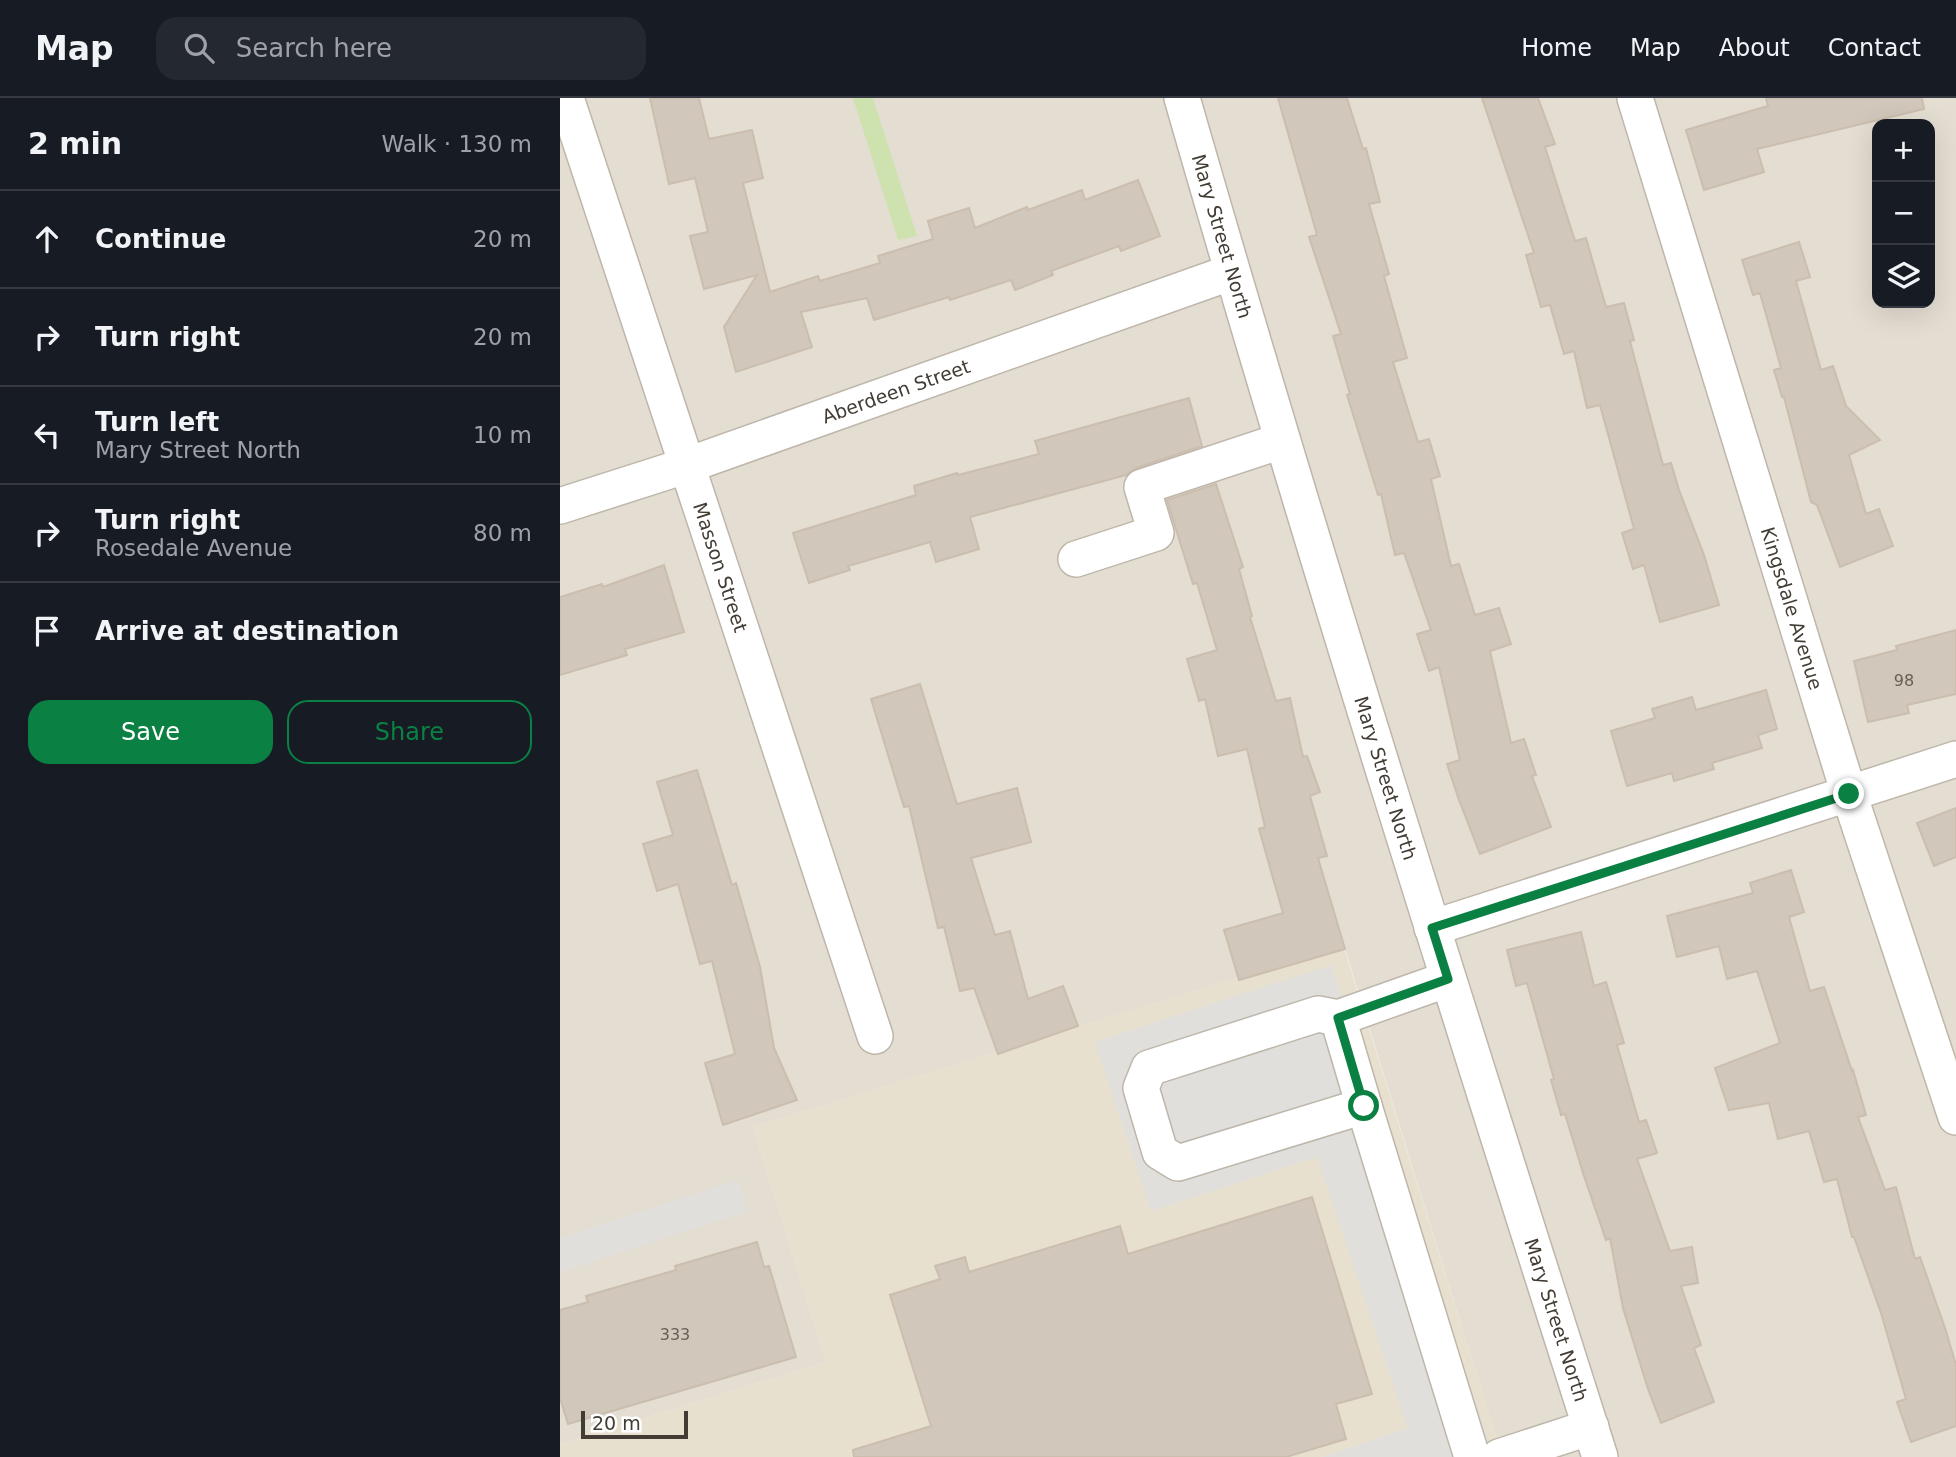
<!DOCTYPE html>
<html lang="en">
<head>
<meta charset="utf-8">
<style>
	:root { --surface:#171b24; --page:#242831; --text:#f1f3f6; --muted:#9ea1a6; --line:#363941; --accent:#0b8043 }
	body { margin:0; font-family:"DejaVu Sans",sans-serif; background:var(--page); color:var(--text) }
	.controls { position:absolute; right:21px; top:21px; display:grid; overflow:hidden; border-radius:14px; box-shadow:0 7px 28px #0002 }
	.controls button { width:63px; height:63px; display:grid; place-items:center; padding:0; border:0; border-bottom:2px solid var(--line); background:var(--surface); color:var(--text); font:35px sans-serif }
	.scale { position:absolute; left:21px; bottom:18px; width:107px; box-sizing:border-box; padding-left:7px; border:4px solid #423c34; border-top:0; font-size:19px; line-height:24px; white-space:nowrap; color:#423c34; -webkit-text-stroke:5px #fff; paint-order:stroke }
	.stop { position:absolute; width:21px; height:21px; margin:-16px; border:5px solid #0b8043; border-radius:50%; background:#fff }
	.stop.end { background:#0b8043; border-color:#fff; box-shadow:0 2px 7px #0008 }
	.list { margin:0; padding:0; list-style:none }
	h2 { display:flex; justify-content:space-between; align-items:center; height:91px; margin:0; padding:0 28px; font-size:30px }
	h2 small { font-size:23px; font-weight:400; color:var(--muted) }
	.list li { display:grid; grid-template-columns:46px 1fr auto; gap:21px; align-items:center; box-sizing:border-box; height:98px; padding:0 28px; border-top:2px solid var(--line) }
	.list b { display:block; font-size:26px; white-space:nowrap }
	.list p { margin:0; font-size:23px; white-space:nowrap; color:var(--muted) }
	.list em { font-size:23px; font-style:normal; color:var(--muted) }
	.actions { display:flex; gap:14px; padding:21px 28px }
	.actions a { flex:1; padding:16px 0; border:2px solid var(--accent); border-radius:21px; text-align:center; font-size:24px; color:var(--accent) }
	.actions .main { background:var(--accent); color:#fff }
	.icon { flex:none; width:38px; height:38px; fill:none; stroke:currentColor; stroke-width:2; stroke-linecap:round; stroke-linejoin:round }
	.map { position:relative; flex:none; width:1396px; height:1359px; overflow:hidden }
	header { display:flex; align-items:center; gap:42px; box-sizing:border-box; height:98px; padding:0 35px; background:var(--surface); border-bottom:2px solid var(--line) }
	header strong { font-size:33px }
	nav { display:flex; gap:38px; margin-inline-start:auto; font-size:24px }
	.search { width:490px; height:63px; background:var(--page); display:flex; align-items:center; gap:18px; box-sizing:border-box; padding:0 24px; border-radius:21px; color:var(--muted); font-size:26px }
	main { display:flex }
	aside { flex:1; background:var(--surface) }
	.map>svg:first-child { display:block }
	.residential { fill:#e4ddd2; fill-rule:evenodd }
	.education { fill:#e8e0cf }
	.green { fill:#cee2af }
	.parking { fill:#e1dfdc }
	.building { fill:#d1c7ba; stroke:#cbbeae; stroke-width:2 }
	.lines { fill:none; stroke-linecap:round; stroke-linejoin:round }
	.minor-casing { stroke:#beb6aa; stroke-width:38 }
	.minor { stroke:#fff; stroke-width:35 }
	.route { stroke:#0b8043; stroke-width:9 }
	.labels { text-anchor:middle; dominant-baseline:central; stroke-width:5; stroke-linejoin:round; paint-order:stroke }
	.number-label { font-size:16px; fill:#665f56 }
	.street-label { font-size:19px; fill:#423c34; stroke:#fff }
</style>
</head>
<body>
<header>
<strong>Map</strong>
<div class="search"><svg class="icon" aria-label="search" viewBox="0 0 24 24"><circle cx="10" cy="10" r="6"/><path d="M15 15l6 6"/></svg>Search here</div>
<nav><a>Home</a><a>Map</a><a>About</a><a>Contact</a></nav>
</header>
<main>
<aside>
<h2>2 min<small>Walk · 130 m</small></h2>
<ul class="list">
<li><svg class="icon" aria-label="ahead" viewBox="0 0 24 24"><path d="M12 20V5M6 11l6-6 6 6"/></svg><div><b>Continue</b></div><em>20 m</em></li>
<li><svg class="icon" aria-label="right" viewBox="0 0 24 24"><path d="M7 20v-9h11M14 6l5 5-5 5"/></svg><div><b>Turn right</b></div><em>20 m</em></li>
<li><svg class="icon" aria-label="left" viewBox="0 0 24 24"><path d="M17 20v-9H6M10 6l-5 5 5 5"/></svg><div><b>Turn left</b><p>Mary Street North</p></div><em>10 m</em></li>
<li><svg class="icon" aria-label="right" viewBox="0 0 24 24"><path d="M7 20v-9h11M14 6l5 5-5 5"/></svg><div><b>Turn right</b><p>Rosedale Avenue</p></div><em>80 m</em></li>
<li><svg class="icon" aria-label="arrive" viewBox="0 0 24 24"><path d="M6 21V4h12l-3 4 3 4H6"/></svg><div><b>Arrive at destination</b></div></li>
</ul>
<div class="actions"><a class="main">Save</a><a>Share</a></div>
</aside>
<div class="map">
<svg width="1396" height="1359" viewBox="0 0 1396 1359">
	<rect width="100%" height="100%" fill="#f0ece4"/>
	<path class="residential" d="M0,0H1396V1359H942L784,847L193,1029L266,1264L0,1346ZM1317,26H1370V205H1317Z"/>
	<path class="education" d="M783,847L942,1359H0V1346L266,1264L193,1029Z"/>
	<path class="green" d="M293,0H313L357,138L338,142Z"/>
	<path class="parking" d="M771,867L934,1359H762L848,1330L757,1059L591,1113L535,944Z
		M178,1082L188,1113L0,1174V1140Z"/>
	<path class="building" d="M90,0H139L149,41L192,32L203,80L183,85L210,194L258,178L260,183L320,165L318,158L373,141L368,123L409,110L415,130L467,109L468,112L522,92L525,102L578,82L600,138L561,153L559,148L491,173L493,177L455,192L451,182L390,202L389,199L314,222L307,200L241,214L252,249L176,274L164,229L197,177L144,191L130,138L148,134L135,80L109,86Z
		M718,0H787L803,51L806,50L820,104L809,106L829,176L824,178L847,260L833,264L858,344L869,341L880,378L871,381L891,468L899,466L915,517L939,510L951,546L930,553L951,645L964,641L976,677L972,678L991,729L920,756L899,702L887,666L900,662L879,569L869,573L857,536L871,532L844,455L835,457L821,396L818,397L787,297L790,296L773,238L781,236L749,139L757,137Z
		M922,0H978L995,46L985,49L1015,143L1026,140L1046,209L1064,205L1074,242L1070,243L1103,367L1111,365L1119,392L1144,457L1159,507L1100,524L1084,467L1073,471L1062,435L1074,431L1040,307L1027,310L1014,253L1004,256L990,207L981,209L966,157L974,155Z
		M1206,0H1362L1364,11L1197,51L1204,74L1144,92L1126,32L1208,8Z
		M1239,144L1250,179L1236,183L1261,272L1273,268L1286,308L1320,342L1289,357L1306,416L1319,411L1333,448L1280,469L1257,407L1251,404L1224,299H1222L1214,272L1221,270L1200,195L1193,197L1182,162Z
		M629,300L642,348L576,370L566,377L410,419L419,451L376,464L370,444L288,468L290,472L249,485L233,435L356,397L354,388L397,375L398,377L479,356L475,343Z
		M656,386L683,469L679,471L692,518L690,519L716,603L730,600L743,659L747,658L760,694L750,698L767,758L758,760L785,851L679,882L664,832L723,815L699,731L705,729L687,651L658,658L645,601L639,603L627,561L657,552L637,485L633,486L607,402Z
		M104,467L124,534L65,551L67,557L0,577V499L42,486L43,489Z
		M1396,532V596L1347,607L1349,615L1308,624L1294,563L1337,552L1336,548Z
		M360,586L397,706L457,690L471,744L411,760L435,837L450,833L468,901L503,888L518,928L438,956L414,890L400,893L384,829L378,830L349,708L344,709L311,601Z
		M1206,592L1217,631L1198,637L1202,650L1152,665L1154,671L1114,683L1112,675L1067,688L1051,633L1095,620L1092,611L1132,599L1136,612Z
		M137,672L172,787L176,785L200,869L214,950L237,1002L163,1027L145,965L175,956L152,863L140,866L118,786L97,793L83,746L113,737L97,684Z
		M1396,710V759L1374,768L1357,725Z
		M1231,772L1244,814L1229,819L1250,893L1264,889L1292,973L1293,972L1306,1017L1298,1019L1325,1092L1336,1089L1355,1161L1360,1159L1385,1230L1396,1267V1328L1351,1344L1337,1304L1346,1301L1321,1215L1294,1139H1292L1277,1081L1264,1084L1249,1033L1218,1041L1209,1005L1169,1012L1155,970L1220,945L1197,873L1167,881L1159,848L1117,859L1107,818L1193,795L1190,785Z
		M1021,834L1034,888L1046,884L1064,945L1057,947L1079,1024L1086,1022L1097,1055L1077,1061L1110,1153L1132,1149L1138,1185L1121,1188L1141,1247L1134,1250L1154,1304L1101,1325L1088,1291L1063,1210L1050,1140L1046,1142L1023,1075L1005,1016L1001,1017L991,982L994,981L967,885L956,888L947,852Z
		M752,1099L812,1296L776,1306L786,1341L726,1359H294L293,1352L371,1328L330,1197L380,1181L375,1168L405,1159L409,1174L560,1128L568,1156Z
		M197,1144L204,1169L209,1168L236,1259L8,1326L0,1300V1212L28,1204L26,1198L116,1172L115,1168Z"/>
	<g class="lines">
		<defs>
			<g id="minor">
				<path id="s1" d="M6,0L315,938"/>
				<path id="s2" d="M622,0C753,456 896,907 1040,1359"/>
				<path id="s3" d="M1075,0L1289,696L1396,1019"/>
				<path id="s4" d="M0,408L128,367L672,174"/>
				<path d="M516,461L596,435L582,389L721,343"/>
				<path d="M872,830L1396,661"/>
				<path d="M778,920L804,1008L912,1359"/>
				<path d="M804,1008L618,1065L600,1054L581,990L589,970L758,916L778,920L888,881"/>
				<path d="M939,1359L1031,1329"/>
			</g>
		</defs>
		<use href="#minor" class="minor-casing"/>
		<use href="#minor" class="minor"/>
	</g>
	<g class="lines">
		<path class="route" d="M804,1008L778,920L888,881L872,830L1289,696"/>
	</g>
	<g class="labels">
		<g class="number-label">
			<text x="1344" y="582">98</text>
			<text x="115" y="1236">333</text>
		</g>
		<g class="street-label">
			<text stroke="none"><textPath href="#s2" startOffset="144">Mary Street North</textPath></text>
			<text stroke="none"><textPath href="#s4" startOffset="355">Aberdeen Street</textPath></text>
			<text stroke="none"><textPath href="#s1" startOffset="494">Masson Street</textPath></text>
			<text stroke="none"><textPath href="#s3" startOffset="534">Kingsdale Avenue</textPath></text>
			<text stroke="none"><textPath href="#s2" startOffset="710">Mary Street North</textPath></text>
			<text stroke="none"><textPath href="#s2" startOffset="1278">Mary Street North</textPath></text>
		</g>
	</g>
</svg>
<div class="controls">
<button>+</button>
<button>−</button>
<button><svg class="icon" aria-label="layers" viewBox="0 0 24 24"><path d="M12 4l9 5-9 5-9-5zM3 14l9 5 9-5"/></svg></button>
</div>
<div class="scale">20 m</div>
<div class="stop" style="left:804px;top:1008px"></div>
<div class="stop end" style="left:1289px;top:696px"></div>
</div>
</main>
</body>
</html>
